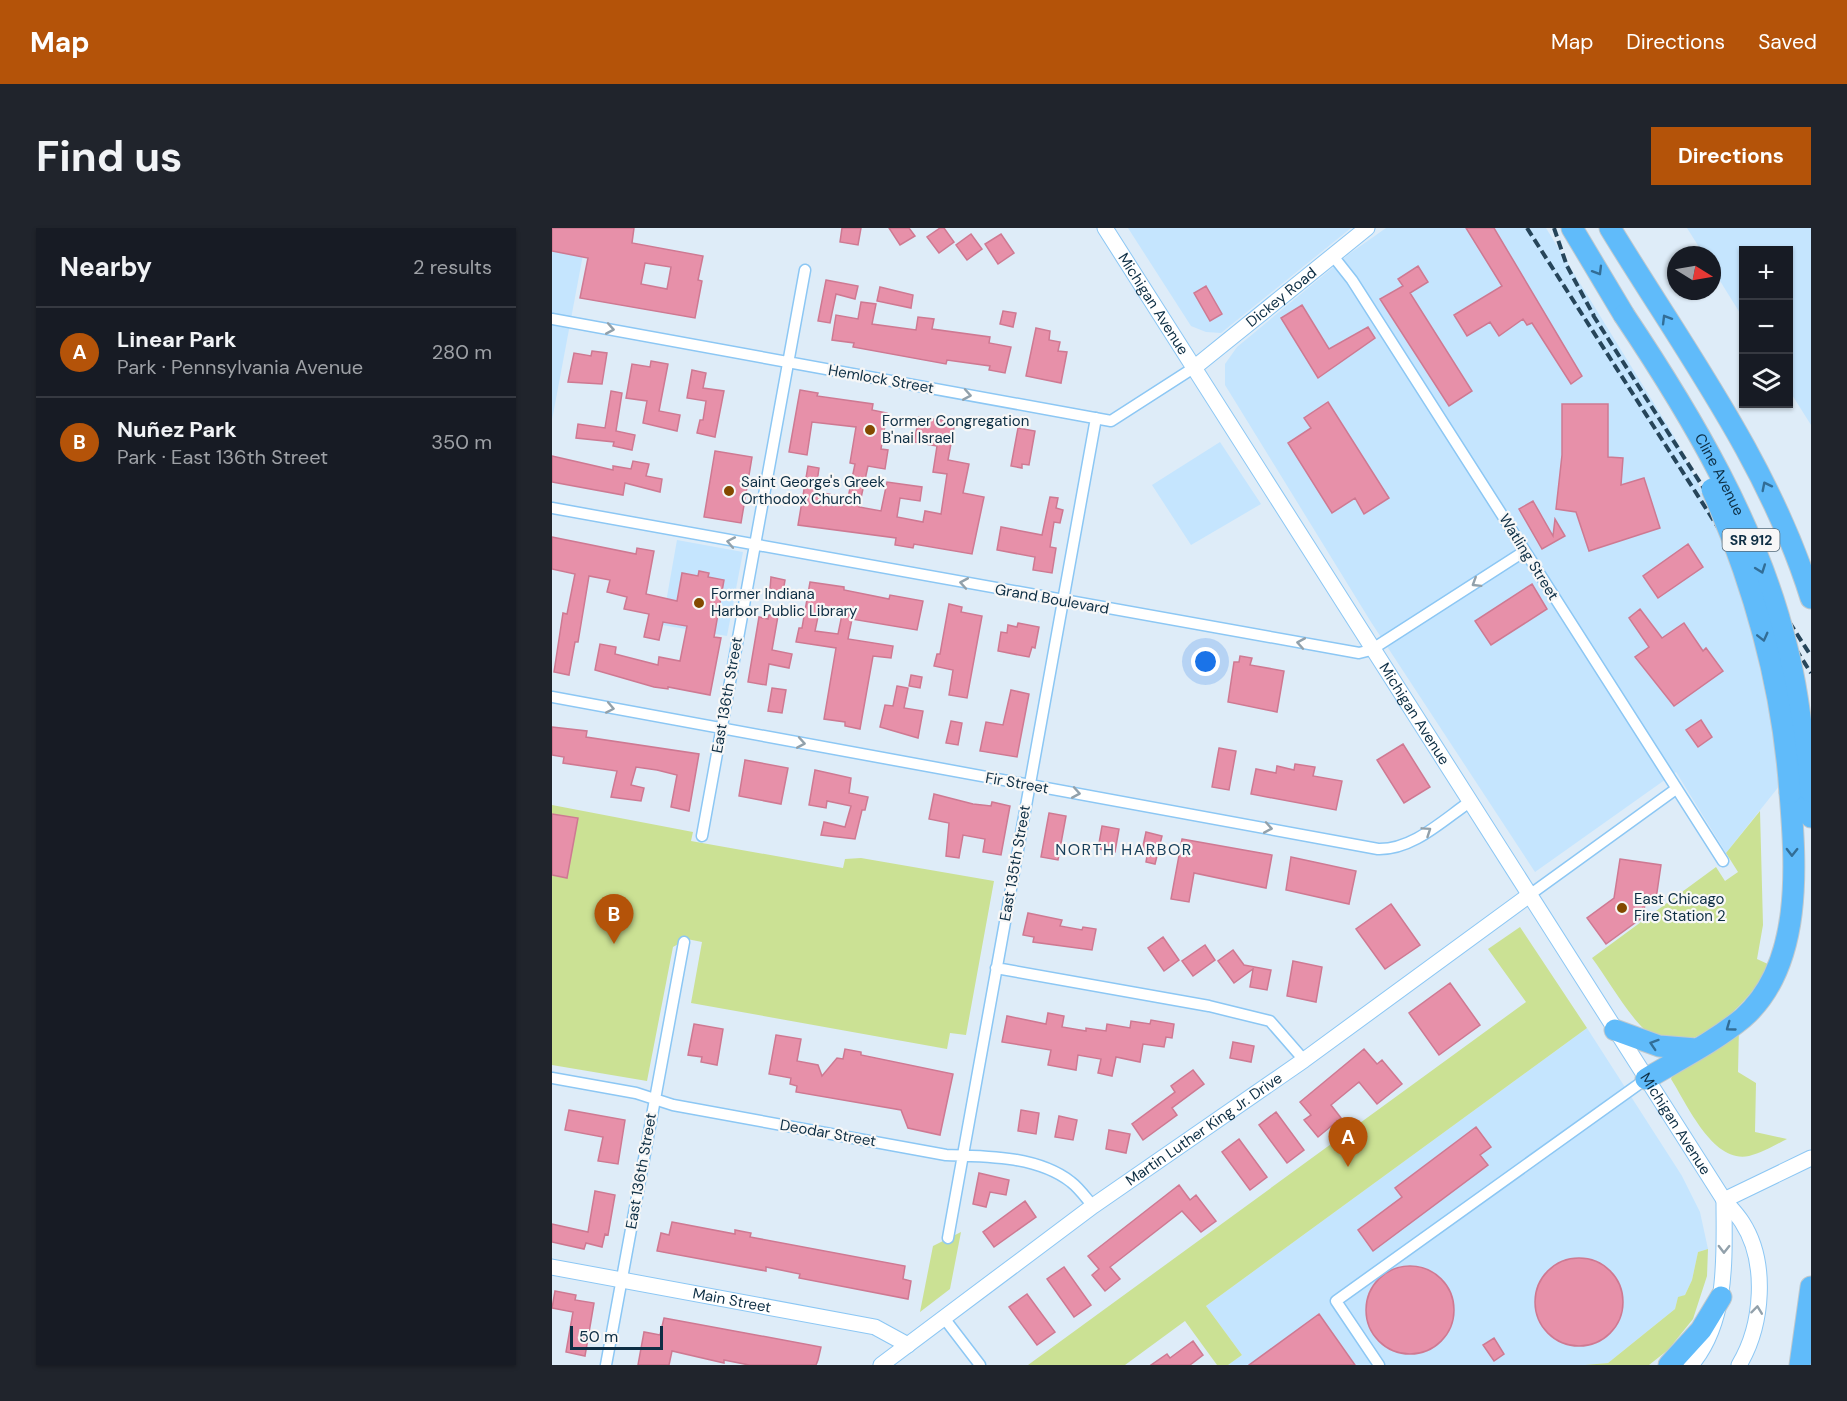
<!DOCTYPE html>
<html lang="en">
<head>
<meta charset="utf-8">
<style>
	:root { --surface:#171b24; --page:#20242c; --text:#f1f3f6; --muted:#9ea1a6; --line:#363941; --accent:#b45309 }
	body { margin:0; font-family:"DM Sans",sans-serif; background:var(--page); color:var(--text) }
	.controls { position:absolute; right:18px; top:18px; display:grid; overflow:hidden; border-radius:0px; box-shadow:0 2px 4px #0004 }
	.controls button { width:54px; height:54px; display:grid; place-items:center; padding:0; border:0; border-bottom:2px solid var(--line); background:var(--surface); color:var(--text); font:30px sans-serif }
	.compass { position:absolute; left:1115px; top:18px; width:54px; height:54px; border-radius:50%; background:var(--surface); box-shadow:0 2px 4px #0004; rotate:101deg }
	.scale { position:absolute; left:18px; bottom:15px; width:93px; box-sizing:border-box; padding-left:6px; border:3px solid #0d2e44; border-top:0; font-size:16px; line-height:21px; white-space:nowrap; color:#0d2e44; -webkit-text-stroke:4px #f7f7f7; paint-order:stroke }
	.you { position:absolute; left:654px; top:434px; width:21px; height:21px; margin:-15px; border:4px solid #fff; border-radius:50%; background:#1a73e8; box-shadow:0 0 0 9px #1a73e833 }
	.badge { display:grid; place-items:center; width:39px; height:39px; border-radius:50%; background:var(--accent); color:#fff; font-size:20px; font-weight:700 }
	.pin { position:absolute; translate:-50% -50px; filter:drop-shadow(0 2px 3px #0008) }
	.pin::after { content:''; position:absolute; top:32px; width:21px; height:18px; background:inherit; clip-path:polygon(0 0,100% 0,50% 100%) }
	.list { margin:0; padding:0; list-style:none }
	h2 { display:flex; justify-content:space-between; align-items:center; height:78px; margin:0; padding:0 24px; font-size:26px }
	h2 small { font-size:20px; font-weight:400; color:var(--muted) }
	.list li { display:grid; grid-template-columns:39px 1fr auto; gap:18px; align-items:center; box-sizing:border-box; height:90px; padding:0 24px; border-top:2px solid var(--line) }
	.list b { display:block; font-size:22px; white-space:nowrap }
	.list p { margin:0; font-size:20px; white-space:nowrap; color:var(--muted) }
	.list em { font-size:20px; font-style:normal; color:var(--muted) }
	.icon { flex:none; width:33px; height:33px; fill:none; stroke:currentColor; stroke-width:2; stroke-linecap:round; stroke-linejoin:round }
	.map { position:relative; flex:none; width:1259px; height:1137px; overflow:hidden; border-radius:0px }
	header { display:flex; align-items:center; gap:36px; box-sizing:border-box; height:84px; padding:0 30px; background:var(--accent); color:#fff }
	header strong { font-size:28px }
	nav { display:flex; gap:33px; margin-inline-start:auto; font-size:21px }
	.intro { display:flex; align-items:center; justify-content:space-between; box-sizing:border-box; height:144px; padding:0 36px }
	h1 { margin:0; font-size:42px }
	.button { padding:15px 27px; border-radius:0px; background:var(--accent); color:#fff; font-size:21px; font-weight:700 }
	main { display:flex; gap:36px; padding:0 36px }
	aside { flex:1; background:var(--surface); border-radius:0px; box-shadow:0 2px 4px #0004 }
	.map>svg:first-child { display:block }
	.built { fill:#c5e5fe }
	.green { fill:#cbe194 }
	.building { fill:#e790a9; stroke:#ce7992; stroke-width:1.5; fill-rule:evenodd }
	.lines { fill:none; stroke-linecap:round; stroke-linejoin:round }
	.street-casing { stroke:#8cc7f4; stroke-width:13 }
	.secondary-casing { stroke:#8cc7f4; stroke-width:17 }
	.highway-casing { stroke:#c0c9ce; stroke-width:23 }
	.street { stroke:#fff; stroke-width:10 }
	.secondary { stroke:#fff; stroke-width:15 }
	.highway { stroke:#60bbfa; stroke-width:21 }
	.rail { stroke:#26455a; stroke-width:4; stroke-dasharray:9 4.5; stroke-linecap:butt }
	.highway-bridge-casing { stroke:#c0c9ce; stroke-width:23; stroke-linecap:butt }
	.highway-bridge { stroke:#60bbfa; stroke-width:21 }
	.oneway { stroke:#326d96 }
	.oneway2 { stroke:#92a1ab }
	.poi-dot { fill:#834900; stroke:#f7f7f7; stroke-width:2 }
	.labels { text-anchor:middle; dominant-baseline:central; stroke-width:4.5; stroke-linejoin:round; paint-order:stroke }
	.shield { fill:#f7f7f7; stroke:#536a7a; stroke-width:1.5 }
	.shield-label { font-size:14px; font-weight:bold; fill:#0d2e44 }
	.street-label { font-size:15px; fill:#0d2e44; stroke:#f7f7f7 }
	.poi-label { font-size:15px; fill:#0d2e44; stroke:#f7f7f7; text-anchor:start }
	.neighbourhood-label { font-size:16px; letter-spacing:1.5px; fill:#173f5b; stroke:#f7f7f7 }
</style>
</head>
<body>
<header>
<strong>Map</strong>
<nav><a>Map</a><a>Directions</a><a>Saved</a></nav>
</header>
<div class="intro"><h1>Find us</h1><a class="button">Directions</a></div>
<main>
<aside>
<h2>Nearby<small>2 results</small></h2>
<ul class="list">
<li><span class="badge">A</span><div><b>Linear Park</b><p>Park · Pennsylvania Avenue</p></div><em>280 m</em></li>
<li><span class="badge">B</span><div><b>Nuñez Park</b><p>Park · East 136th Street</p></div><em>350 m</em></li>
</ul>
</aside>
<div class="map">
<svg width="1259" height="1137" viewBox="0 0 1259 1137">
	<rect width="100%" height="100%" fill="#deecf8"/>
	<path class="built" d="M0,0H36L0,192Z
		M576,0H799L669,105L654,104L639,98Z
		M834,0H994L1122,208L1155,273L1186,356L1200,404L1222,507L1228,557L1174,625L1124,544L983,644L819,394L673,157V136L685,119L797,26Z
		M1135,0H1259V197L1237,162L1236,22H1192L1191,90L1160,40V27H1152Z
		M668,214L709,276L639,317L600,257Z
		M125,312L191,324L175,408L110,397Z
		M1035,800L1130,948L1148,984L1156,1021L1146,1024L1140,1052L1133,1067L1126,1070L1123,1081L1056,1135L1033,1137H676L690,1127L654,1078Z"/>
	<path class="green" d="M0,577L141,604L139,613L291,640L293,631L309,630L442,653L414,807L398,805L395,821L139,775L150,714L135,711L121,719L95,853L0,837Z
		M1208,583L1211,697L1205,731L1218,737C1198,773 1136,842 1092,801C1075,785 1055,750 1040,730L1164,639L1173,653L1186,644L1174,625Z
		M968,699L1035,800L654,1078L690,1127L676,1137H665L633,1093L573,1137H476L974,774L936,721Z
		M1187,799L1186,844L1204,855L1203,904L1235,911C1223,917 1210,925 1197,928C1161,936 1135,876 1119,851L1123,842Z
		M409,1004L398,1061L368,1084L381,1018Z
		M1156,1021L1155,1048L1141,1091L1116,1122L1097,1137H1033L1056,1135L1123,1081L1126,1069L1133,1067L1140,1052L1146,1024Z"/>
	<path class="building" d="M0,0H82L80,15L151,28L146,52L150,53L143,90L28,70L36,30L0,23ZM93,35L119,39L115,61L89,56Z
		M290,0H309L306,17L288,14Z
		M337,0H357L363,8L348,17Z
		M388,0H392L402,14L387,25L375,9Z
		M914,0H942L1030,148L1019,156L980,95L975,97L971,91L947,108L938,94L915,108L902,87L950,58Z
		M419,6L430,21L415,32L404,17Z
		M449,6L462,25L446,36L433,16Z
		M866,38L876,54L858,65L920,163L897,178L828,71L851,58L846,51Z
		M274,52L306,58L303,71L284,66L278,95L266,93Z
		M654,58L670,86L658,93L642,65Z
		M328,59L361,67L359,80L325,73Z
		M309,74L324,76L320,96L364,102L366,89L382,91L380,101L438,109L437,115L459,119L453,145L437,142L438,138L395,132L394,136L301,119L302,115L280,112L284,87L306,91Z
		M750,77L777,121L816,99L823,110L766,150L729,90Z
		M451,83L464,85L461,99L448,96Z
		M484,100L498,103L497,112L508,114L506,123L515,124L509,155L474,148Z
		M40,123L55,125L50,156L16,154L22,125L39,128Z
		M99,133L116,136L107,183L128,187L125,203L91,195L95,173L74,170L80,136L98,139Z
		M140,142L154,145L151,160L172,163L163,209L145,205L148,192H151L154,173L135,170Z
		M248,162L266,165L265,168L321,176L320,182L335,185L329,221L336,222L333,241L316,238L307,279L329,283L335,254L370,259L368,273L348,270L345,289L371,294L373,283L389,286L395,246L381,244L385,218L362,214L367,189L403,194L396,232L417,236L411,265L432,269L420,326L362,316L361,320L343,317L344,310L246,297L256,238L267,240L264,261L266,264L296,270L303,236L298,235L304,199L260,194L255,227L237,224Z
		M59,163L70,165L64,203L83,207L80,222L61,218L62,214L24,210L26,196L53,200Z
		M776,174L837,270L812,286L803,270L780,285L736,215L759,200L752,190Z
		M1010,176H1056V229L1071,230L1069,257L1092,250L1108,300L1037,323L1024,284L1004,281L1010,227Z
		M466,200L483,203L477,237L470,236V240L459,238Z
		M163,223L200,229L189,295L152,289Z
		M0,228L61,242V238L79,241L81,233L97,236L94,248L110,251L108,264L73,255L71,267L0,254Z
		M498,269L506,270L504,280L511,282L508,295L502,294L498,319L504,320L500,345L481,342L483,329L445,322L449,299L490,307Z
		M981,273L1001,308L1003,291L1013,308L990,321L967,281Z
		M0,309L84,326L85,320L102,323L94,366L125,373L130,345L146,348L147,343L157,345L156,349L172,352L162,409L169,410L158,467L116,459V461L102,459L43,442L48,416L64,419L63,426L106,437L107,429L128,433L135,398L111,394L107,412L92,409L97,386L72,381L75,369L55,364L58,352L37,348L26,414H23L17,447L2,444L11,385L15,386L23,346L0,341Z
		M1136,316L1151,339L1106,370L1091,348Z
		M219,349L233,352L231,364L218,361Z
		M258,354L292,359V362L337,371L338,367L371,373L365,402L300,391L296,411L341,418L339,430L321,428L308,501L293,498V494L272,491L284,420L244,414L247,400H250ZM268,379L291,382L286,406L263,403Z
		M980,356L995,381L939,417L923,393Z
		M397,376L410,379L409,384L430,388L415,470L397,467L401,442L382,438L385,426H388Z
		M1088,381L1110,410L1132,395L1151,423L1154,420L1171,443L1122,478L1083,429L1097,419L1077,390Z
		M217,387L226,388L220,422L240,426L237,440L217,436L214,457L196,454L207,389L216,391Z
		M466,395L487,399L483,420L480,419L477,429L446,423L449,404L455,405L456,397L465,399Z
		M688,428L700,430L698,437L732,443L725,484L676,474L682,434H687Z
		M359,447L370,449L368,460L357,458Z
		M345,458L356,460L352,480L371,483L366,510L328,499L333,477L341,478Z
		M220,460L234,462L230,485L216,483Z
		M459,462L477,466L465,529L428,523L434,494L451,497Z
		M1149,492L1160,509L1146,519L1134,502Z
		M399,493L410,495L406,517L394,515Z
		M0,499L35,503L34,509L147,526L137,583L119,579L125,547L105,542L84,539L79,557L92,560L89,573L59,569L65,543L11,535L12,529L0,527Z
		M851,516L878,559L852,575L825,532Z
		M667,520L684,523L677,562L660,559Z
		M193,532L236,540L229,576L187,568Z
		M743,536L763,539L761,548L790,553L784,582L699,566L704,541L724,545L725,538L742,542Z
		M263,542L299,550L297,565L316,569L313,582H310L303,611L269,607L272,594L293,599L299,578L275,573L274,580L257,577Z
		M382,566L421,576L439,578L440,574L458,578L449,627L431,624L433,611L411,607L407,630L394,628L397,595L377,591Z
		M497,585L514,588L506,632L489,629Z
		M0,586L26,590L15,650L0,647Z
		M550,598L567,601L563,624L546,621Z
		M594,604L610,608L603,636L594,634L595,628L589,627Z
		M630,611L720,627L714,660L642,645L637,674L619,671Z
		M739,629L804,643L797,676L734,662Z
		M1068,631L1109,637L1104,671L1094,669L1091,689L1054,716L1035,690L1062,670Z
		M839,676L868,717L833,741L804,701Z
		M476,685L510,692L508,698L530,702L531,699L544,701L540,722L481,714L482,709L471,707Z
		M611,709L627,732L612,743L596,720Z
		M653,717L663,732L641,748L630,733Z
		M681,722L692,737L719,742L715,762L698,759L701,741L682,755L666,733Z
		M741,733L770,739L764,774L735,768Z
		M898,755L928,797L887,827L857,785Z
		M496,785L512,788L510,799L534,803V800L554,803L555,796L578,800L579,793L598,796L599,792L622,796L620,810L614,809L612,819L591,816L588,834L564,829L560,848L546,845L549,831L526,827L524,842L496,837L499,822L450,814L455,788L494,796Z
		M142,796L171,801L165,837L149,834L150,829L136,827Z
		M224,807L249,811L245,833L266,837L270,848L285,830L291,831L293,821L309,824V827L401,846L388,907L356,900L349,882L244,864L245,858L238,856L239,850L217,846Z
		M681,814L702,818L699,834L678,830Z
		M812,821L825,836L830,832L850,856L825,876L807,854L779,877L789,890L766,909L752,892L759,887L748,874Z
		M641,842L652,856L620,880L625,887L591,912L580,896L623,864L619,858Z
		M17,882L73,892L66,936L46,933L51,909L13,902Z
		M469,882L487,885L484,906L466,903Z
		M724,884L752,922L735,935L707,897Z
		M507,888L525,892L521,912L503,909Z
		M924,899L939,919L928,927L936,937L821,1023L806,1002L850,969L843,960Z
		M557,902L578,906L574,925L554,921Z
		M687,911L715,949L698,962L670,924Z
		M427,945L457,952L454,967L438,964L434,979L421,976Z
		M627,957L638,972L644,967L664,993L649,1004L630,983L558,1039L568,1051L553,1063L540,1047L547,1041L536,1028Z
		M43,963L63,967L56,1007L53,1006L50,1019L34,1015L32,1021L0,1014V996L36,1004Z
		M473,973L484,989L442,1019L431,1004Z
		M120,994L183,1006V1002L199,1005L198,1009L353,1038L351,1051L359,1053L356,1071L247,1050L248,1046L214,1039V1043L105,1023L109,1005L117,1007Z
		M983 1074a44 44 0 1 1 88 0a44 44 0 1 1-88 0Z
		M814 1082a44 44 0 1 1 88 0a44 44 0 1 1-88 0Z
		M512,1039L539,1077L522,1089L495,1051Z
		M3,1063L24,1067L23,1072L42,1075L33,1128L14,1124L21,1084L0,1080Z
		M475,1066L503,1104L485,1117L457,1079Z
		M767,1086L803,1137H697Z
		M112,1090L269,1119L266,1132L264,1137H197L172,1132V1135L120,1123L117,1137H86L92,1104L108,1107Z
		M942,1110L952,1126L942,1133L931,1117Z
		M641,1113L651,1127L638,1137H599L615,1126L618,1130Z"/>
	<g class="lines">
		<defs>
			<path id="street" d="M781,28L800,52L1171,633
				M0,91L559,193L643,139
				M0,280L807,425L819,422L973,323
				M0,469L826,621C861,622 891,592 919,573
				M150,608L253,42
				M976,668L1124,561
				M444,740L657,778L718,793L752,832
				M0,850L84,865L121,877L394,927C434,928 486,928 519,954C527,960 534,970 541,978
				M396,1010L544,190
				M392,1090L428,1137
				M54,1137L132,714
				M827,1137L784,1073L1094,851"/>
			<g id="secondary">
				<path id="s1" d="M553,0L1172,972C1178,979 1185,986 1190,994C1216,1034 1211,1097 1187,1137"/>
				<path id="s2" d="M643,139L815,0"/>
				<path d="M1172,972L1259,930"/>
				<path id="s3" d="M0,1039L323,1099L356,1117"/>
				<path id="s4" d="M329,1137L541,978L752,832L976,668"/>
				<path d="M1139,1137C1177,1092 1172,1027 1172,972"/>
			</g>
			<path id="highway" d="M1020,0L1072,87
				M1058,0C1131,120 1217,235 1259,370
				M1258,563L1259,589
				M1063,802L1107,818L1144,821
				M1094,851C1126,832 1162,814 1191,790C1251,737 1244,638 1238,565
				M1117,1137L1149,1102L1169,1069
				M1248,1137L1259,1059"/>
		</defs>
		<use href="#street" class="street-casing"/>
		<use href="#secondary" class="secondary-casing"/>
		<use href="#highway" class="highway-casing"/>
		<use href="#street" class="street"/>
		<use href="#secondary" class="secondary"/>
		<use href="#highway" class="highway"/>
		<path class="rail" d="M975,0L1259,445
			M1002,0L1015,38L1042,88
			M1041,87L1259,428"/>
		<defs>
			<g id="highway-bridge">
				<path id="s5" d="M1072,87C1139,187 1207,301 1235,420C1247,466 1251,516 1258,563"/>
				<path d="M1160,261C1202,357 1231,461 1238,565"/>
			</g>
		</defs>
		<use href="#highway-bridge" class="highway-bridge-casing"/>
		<use href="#highway-bridge" class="highway-bridge"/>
	</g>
	<defs><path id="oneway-chevron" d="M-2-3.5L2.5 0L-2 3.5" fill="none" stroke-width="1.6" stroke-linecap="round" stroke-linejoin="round" transform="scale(1.5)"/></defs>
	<g class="oneway">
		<use href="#oneway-chevron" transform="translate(1046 43) rotate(59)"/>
		<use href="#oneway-chevron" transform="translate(1114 91) rotate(-121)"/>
		<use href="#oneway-chevron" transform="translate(1214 258) rotate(-117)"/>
		<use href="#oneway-chevron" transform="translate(1209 341) rotate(70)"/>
		<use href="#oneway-chevron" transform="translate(1211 409) rotate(76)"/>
		<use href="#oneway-chevron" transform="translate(1240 624) rotate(91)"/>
		<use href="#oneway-chevron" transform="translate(1178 799) rotate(144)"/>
		<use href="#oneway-chevron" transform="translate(1102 816) rotate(-162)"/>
	</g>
	<g class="oneway2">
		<use href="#oneway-chevron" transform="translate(58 101) rotate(10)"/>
		<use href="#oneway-chevron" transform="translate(415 167) rotate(10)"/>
		<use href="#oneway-chevron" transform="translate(179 314) rotate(-169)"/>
		<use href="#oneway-chevron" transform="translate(412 355) rotate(-170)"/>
		<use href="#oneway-chevron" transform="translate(924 355) rotate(148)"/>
		<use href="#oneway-chevron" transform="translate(749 415) rotate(-170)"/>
		<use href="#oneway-chevron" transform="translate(58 480) rotate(11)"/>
		<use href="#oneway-chevron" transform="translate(249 515) rotate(10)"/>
		<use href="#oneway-chevron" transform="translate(524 565) rotate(10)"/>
		<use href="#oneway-chevron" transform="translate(716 600) rotate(10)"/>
		<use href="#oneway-chevron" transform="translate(875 603) rotate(-34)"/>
		<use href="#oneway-chevron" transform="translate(1172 1021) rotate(91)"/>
		<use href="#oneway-chevron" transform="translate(1205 1082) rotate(-83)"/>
	</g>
	<g class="poi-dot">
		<circle cx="318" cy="202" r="6"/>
		<circle cx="177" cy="263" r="6"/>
		<circle cx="147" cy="375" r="6"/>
		<circle cx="1070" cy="680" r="6"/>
	</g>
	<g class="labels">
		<rect class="shield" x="1170.5" y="301" width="57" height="22" rx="4.5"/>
		<g class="shield-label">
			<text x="1199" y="312">SR 912</text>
		</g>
		<g class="street-label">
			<text stroke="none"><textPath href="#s2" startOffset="111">Dickey Road</textPath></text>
			<text stroke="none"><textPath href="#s1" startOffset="90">Michigan Avenue</textPath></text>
			<text transform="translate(329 151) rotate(10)">Hemlock Street</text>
			<text stroke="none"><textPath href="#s5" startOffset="186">Cline Avenue</textPath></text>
			<text transform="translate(977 329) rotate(58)">Watling Street</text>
			<text transform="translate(500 371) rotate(10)">Grand Boulevard</text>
			<text transform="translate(175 467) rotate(-80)">East 136th Street</text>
			<text stroke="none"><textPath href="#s1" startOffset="576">Michigan Avenue</textPath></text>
			<text transform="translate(465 555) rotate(10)">Fir Street</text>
			<text transform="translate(463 635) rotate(-80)">East 135th Street</text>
			<text stroke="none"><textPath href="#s1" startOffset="1062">Michigan Avenue</textPath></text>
			<text stroke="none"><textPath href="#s4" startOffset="400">Martin Luther King Jr. Drive</textPath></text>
			<text transform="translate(276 905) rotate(10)">Deodar Street</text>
			<text transform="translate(89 943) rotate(-80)">East 136th Street</text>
			<text stroke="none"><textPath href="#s3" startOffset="183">Main Street</textPath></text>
		</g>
		<g class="poi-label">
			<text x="330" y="193">Former Congregation<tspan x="330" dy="17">B'nai Israel</tspan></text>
			<text x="189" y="254">Saint George's Greek<tspan x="189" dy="17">Orthodox Church</tspan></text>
			<text x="159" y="366">Former Indiana<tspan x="159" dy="17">Harbor Public Library</tspan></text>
			<text x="1082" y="671">East Chicago<tspan x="1082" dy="17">Fire Station 2</tspan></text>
		</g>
		<g class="neighbourhood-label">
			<text x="572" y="621">NORTH HARBOR</text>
		</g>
	</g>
</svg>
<div class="controls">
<button>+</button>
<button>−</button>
<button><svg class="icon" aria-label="layers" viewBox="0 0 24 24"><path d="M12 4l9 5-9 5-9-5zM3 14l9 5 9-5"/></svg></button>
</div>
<svg class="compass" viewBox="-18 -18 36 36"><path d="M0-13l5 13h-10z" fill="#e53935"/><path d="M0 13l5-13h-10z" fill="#9ea1a6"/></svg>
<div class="scale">50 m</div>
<div class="you"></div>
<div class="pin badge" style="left:796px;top:939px">A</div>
<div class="pin badge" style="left:62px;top:716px">B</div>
</div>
</main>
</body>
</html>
